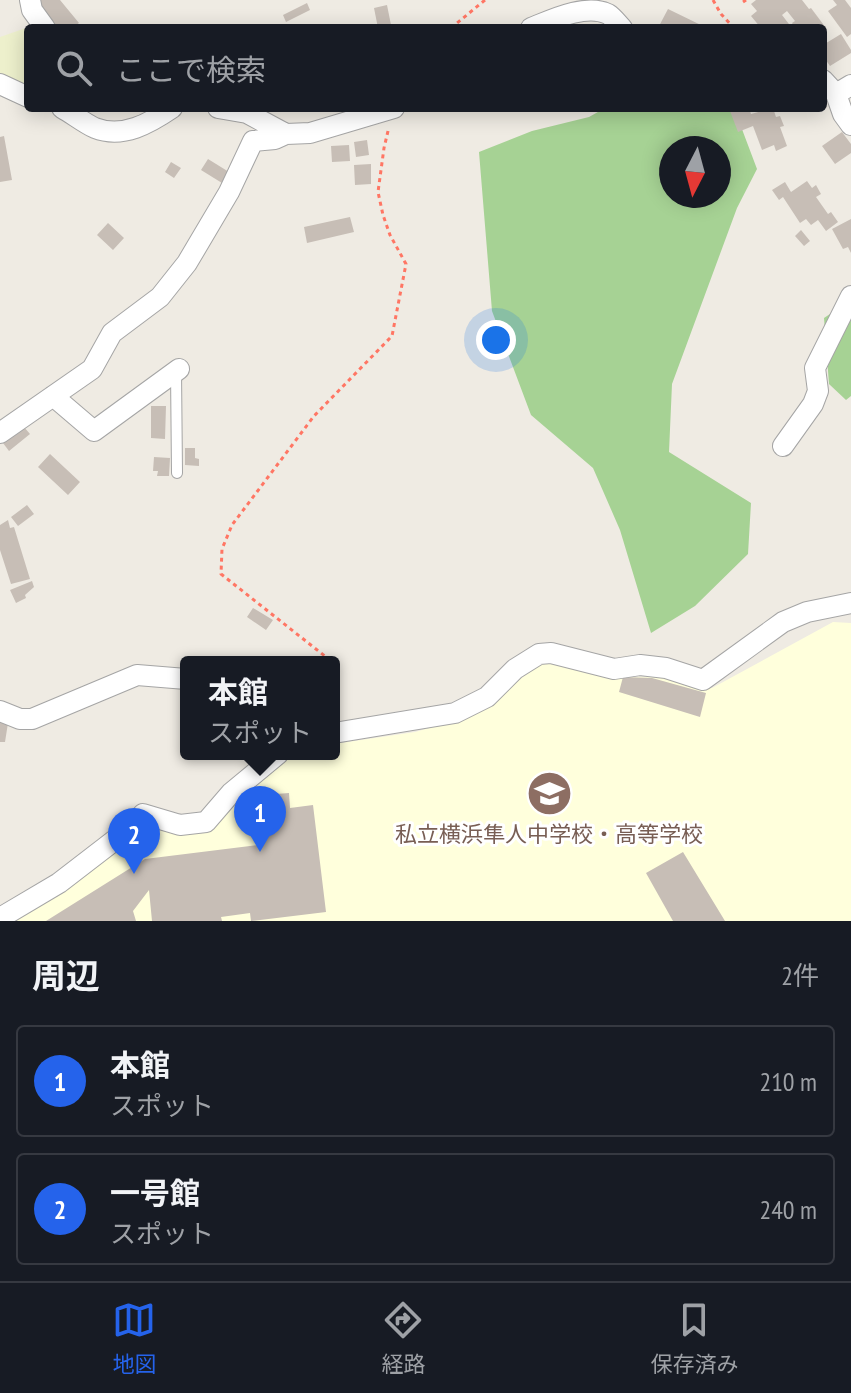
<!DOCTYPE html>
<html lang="ja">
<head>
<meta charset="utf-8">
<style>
	:root { --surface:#171b24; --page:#20242c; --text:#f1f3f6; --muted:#9ea1a6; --line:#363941; --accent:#2563eb }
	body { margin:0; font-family:"PT Sans Narrow","Noto Sans JP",sans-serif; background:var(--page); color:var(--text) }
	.compass { position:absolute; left:659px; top:136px; width:72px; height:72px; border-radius:50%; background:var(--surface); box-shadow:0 4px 20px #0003; rotate:186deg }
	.you { position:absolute; left:496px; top:340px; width:28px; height:28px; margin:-20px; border:6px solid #fff; border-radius:50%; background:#1a73e8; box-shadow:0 0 0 12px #1a73e833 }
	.badge { display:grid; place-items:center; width:52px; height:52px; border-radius:50%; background:var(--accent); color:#fff; font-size:26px; font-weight:700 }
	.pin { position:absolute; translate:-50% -66px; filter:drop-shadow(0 2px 4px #0008) }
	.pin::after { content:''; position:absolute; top:42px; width:28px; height:24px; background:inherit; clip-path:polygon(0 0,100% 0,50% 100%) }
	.popup { position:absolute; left:180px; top:656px; width:160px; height:104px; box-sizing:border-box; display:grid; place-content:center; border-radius:8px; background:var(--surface); filter:drop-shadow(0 2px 6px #0005); font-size:26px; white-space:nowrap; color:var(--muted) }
	.popup b { font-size:30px; color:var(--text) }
	.popup::after { content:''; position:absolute; left:50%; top:100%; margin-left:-16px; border:16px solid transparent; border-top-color:var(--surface) }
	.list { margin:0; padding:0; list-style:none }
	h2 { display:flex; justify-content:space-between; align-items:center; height:104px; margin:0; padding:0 32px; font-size:34px }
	h2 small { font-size:26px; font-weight:400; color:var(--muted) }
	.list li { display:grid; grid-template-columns:52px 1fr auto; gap:24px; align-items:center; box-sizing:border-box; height:112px; margin:0 16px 16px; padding:0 16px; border:2px solid var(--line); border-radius:8px }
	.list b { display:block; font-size:30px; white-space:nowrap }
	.list p { margin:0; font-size:26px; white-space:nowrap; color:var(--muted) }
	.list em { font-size:26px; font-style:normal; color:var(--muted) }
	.icon { flex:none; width:44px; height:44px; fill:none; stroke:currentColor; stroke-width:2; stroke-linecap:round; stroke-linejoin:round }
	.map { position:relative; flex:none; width:851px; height:921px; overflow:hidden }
	.search { position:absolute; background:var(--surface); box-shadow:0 4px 20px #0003; left:24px; right:24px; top:24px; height:88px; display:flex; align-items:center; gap:20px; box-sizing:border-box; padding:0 28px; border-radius:8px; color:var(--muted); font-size:30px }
	.sheet { height:360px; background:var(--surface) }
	nav { display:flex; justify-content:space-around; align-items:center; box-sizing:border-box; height:112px; border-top:2px solid var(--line); background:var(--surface); font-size:22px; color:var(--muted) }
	nav a { display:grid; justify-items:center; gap:4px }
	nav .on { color:var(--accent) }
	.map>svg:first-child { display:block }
	.education { fill:#ffffdc }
	.farmland { fill:#edf0cc }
	.forest { fill:#a6d294; fill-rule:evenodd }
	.building { fill:#c7beb6 }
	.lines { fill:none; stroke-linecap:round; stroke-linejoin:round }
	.lane-casing { stroke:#a5a5a5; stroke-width:12 }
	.street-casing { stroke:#a5a5a5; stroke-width:22 }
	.path { stroke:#ff7664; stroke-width:3; stroke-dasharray:4 4; stroke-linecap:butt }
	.lane { stroke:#fff; stroke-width:10 }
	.street { stroke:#fff; stroke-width:20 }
	.labels { text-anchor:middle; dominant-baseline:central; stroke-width:6; stroke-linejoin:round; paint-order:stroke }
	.education-label { font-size:22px; fill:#785e54; stroke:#fff }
</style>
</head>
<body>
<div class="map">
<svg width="851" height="921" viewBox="0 0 851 921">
	<rect width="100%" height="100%" fill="#efebe3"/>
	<path class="education" d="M833,622L851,623V921H13L92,870L154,824L207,831L279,762L295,754H334V744L415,732L461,719L545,662L561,663L586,673L614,678L656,676L712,688Z"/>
	<path class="farmland" d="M26,28L28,29V89L5,75H0V37Z"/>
	<path class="forest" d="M605,108H734L757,169L737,208L672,384L669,452L751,503L748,554L695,606L651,633L620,530L593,468L531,415L492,311L479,152L532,131L589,117ZM671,148H719V196H671Z
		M851,300V396L846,400L829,384L824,318Z"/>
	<path class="building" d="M40,0H60L79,23L72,28H56L35,5Z
		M756,0H802L809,9L811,8L826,28H795L792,23L795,21L787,11L782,15L792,28H776L774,26L771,28H761L751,16L757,11L751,4Z
		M833,0H845L851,8V34L847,37L828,11L837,5Z
		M307,3L310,10L286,22L283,15Z
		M387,5L391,25L378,28L374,8Z
		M668,9L707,28H658Z
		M841,34L851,50V53L830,66L823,56V45Z
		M739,108H749L751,114L773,108L776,117L780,116L784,126L780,127L787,146L776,151L774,145L762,150L753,126L738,132L730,111Z
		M842,132L851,144V153L835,164L822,146Z
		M4,136L12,180L0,182V137Z
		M367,140L369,155L356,157L354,142Z
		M349,145L350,161L332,162L331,146Z
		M208,159L229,172L222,183L201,170Z
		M171,162L181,168L174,178L165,172Z
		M371,164V184L355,185L354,165Z
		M807,181L812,188L816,185L821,194L816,197L828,214L831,212L838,222L826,231L818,220L811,225L806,219L800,223L783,197L779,200L772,190L785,182L791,192Z
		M350,217L354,232L307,243L304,227Z
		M851,219V253L848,247L843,249L832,229Z
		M108,223L124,238L113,250L97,235Z
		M801,230L810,241L804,246L795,236Z
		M151,406H166L165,439L151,438Z
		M24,427L30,434L9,451L3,443Z
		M185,448H195V458L199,459V466L185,465Z
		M50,454L80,482L68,495L38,467Z
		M154,457L170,458L169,476H157L158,471H153Z
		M27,505L34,514L18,526L11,517Z
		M8,520L10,528L14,527L30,579L11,584L0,550V525Z
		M32,581L34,587L25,595L26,598L16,603L10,590Z
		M253,608L273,620L266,630L247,617Z
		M623,677L652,678L706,693L700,717L619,692Z
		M0,722L8,723L5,742H0Z
		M289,793L290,808L313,805L326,912L251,921L250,913L221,917L222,921H152L149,890L133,911L136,921H46L145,859L259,845L255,811L277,809L276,794Z
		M683,852L725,921H673L646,873Z"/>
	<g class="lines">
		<defs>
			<path id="lane" d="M176,371L177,473"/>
			<path id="street" d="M30,0L32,10L45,28
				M531,28C551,20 586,3 608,14C613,17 618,24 622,28
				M823,80L836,94L851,85
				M0,84L28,97
				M836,94L843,114L851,125
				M62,108C73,114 84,123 95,128C123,139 150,123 172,108
				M218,108L247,113L286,134L310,133L394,108
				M53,396L94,431L179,369
				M0,433L92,369L112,333L160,297L187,263L229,192L253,141L275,139L286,134
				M783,446L813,404L818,391L815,368L851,296
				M0,711L20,719H32L137,675L186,679
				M334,733L455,713L487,697L515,669L539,654L551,653L614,669L640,665L666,668L703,680L783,622L807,612L851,603
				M0,918L59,883L133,826L143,814L180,825L206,822L231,793L278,754"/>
		</defs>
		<use href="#lane" class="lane-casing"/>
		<use href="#street" class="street-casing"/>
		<path class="path" d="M713,0L721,14L734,28
			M743,2L746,0
			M451,28L485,0
			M329,662L326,657L221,574L222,549L232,525L314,416L392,336L406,264L390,235L383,215L378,192L384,148L388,131"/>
		<use href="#lane" class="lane"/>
		<use href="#street" class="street"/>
	</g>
	<defs>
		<symbol id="school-disc" viewBox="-11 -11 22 22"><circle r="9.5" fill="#8d6e63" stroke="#fff"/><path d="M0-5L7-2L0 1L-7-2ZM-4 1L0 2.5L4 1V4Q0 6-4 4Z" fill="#fff"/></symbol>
	</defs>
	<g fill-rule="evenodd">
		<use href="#school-disc" x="524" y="768" width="51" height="51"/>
	</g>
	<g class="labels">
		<g class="education-label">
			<text x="549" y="834">私立横浜隼人中学校・高等学校</text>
		</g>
	</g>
</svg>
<svg class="compass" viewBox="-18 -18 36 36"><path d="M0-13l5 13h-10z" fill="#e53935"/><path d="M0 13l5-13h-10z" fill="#9ea1a6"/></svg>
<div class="you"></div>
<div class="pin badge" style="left:260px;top:852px">1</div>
<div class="popup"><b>本館</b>スポット</div>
<div class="pin badge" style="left:134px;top:874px">2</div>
<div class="search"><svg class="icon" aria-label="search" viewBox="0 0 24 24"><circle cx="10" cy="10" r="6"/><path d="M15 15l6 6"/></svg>ここで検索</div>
</div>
<section class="sheet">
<h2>周辺<small>2件</small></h2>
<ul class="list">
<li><span class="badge">1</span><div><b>本館</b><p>スポット</p></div><em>210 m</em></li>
<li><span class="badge">2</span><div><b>一号館</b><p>スポット</p></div><em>240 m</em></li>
</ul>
</section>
<nav>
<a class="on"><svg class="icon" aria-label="map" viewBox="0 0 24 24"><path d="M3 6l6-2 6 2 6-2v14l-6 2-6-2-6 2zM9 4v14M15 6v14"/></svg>地図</a>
<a><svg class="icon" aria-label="directions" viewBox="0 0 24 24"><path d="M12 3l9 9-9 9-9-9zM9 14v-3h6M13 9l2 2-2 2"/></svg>経路</a>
<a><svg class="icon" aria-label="saved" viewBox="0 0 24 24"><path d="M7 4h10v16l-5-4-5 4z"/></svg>保存済み</a>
</nav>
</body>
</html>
